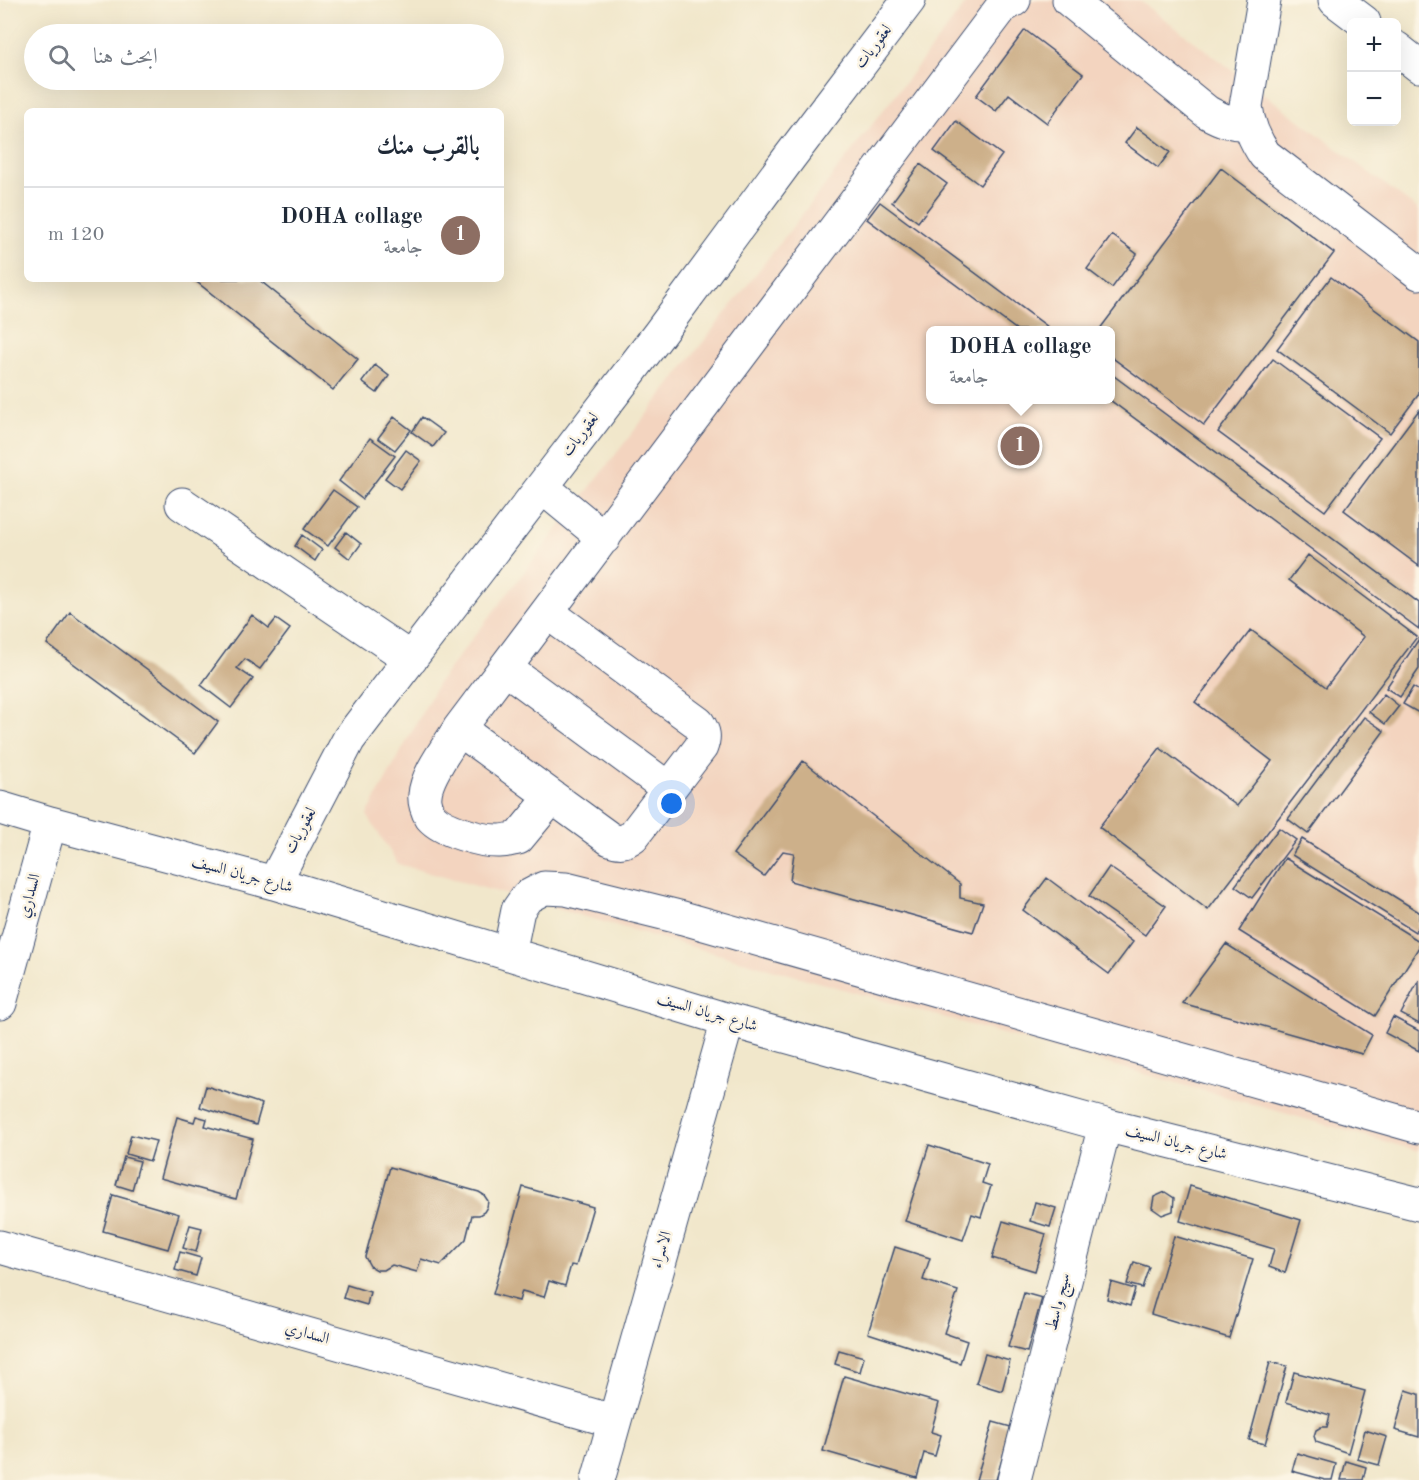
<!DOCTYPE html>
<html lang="ar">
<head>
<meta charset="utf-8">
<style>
	:root { --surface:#fff; --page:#f6f6f7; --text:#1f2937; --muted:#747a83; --line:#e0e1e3; --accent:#db2777 }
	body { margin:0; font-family:"Old Standard TT",Amiri,serif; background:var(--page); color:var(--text); direction:rtl }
	.controls { position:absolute; right:18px; top:18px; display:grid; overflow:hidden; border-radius:9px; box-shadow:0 6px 24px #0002 }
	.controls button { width:54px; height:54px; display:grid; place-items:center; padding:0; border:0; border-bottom:2px solid var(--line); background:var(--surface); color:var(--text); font:30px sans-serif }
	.you { position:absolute; left:672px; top:804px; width:21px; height:21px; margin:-15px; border:4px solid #fff; border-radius:50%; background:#1a73e8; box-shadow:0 0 0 9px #1a73e833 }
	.badge { display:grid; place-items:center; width:39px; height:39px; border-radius:50%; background:var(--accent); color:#fff; font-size:20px; font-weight:700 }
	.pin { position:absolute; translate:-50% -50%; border:3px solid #fff; box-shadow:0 2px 6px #0006 }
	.popup { position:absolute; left:926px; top:326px; width:189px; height:78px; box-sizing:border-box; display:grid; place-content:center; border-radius:9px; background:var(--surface); filter:drop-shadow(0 2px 4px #0005); font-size:20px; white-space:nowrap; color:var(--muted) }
	.popup b { font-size:22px; color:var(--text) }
	.popup::after { content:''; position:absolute; left:50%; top:100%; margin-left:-12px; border:12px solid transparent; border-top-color:var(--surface) }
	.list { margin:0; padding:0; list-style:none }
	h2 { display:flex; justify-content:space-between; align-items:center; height:78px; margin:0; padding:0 24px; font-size:26px }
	h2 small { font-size:20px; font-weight:400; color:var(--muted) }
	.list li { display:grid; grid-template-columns:39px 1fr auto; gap:18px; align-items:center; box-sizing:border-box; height:96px; padding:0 24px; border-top:2px solid var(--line) }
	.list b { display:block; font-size:22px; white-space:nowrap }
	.list p { margin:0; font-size:20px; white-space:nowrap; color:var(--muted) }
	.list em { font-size:20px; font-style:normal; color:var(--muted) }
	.icon { flex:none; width:33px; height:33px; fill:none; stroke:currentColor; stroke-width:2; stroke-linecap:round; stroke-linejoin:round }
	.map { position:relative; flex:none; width:1419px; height:1480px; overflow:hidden; direction:ltr }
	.search { position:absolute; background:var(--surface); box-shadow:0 6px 24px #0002; left:24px; top:24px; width:480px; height:66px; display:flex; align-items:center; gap:15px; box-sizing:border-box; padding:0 21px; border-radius:33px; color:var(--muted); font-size:22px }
	.panel { position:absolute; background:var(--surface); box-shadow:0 6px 24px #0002; left:24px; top:108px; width:480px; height:174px; border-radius:9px; direction:rtl }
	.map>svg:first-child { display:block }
	.built { fill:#f3d4bf; fill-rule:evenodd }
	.building { fill:#cdb08a }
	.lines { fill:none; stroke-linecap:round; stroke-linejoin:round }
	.minor-casing { stroke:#3b4b6e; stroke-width:35 }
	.minor { stroke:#fff; stroke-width:33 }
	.labels { text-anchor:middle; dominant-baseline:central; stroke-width:5; stroke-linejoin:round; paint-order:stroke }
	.street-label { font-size:16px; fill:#1b2f5e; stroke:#fcf5e5 }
</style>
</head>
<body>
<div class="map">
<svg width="1419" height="1480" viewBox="0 0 1419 1480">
	<rect width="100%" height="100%" fill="#fcf5e5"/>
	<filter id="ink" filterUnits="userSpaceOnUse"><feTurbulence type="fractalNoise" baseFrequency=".0167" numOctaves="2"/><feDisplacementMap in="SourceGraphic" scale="12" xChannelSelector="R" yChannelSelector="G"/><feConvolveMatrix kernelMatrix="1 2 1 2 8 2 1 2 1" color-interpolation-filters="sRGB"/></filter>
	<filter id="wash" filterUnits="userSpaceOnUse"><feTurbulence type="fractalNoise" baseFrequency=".008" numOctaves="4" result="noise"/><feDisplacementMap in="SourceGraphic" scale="24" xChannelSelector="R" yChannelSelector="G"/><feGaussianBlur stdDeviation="1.35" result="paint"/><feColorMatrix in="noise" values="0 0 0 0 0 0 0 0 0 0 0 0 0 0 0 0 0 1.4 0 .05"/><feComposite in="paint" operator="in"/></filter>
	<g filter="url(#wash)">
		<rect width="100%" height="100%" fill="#f1e7cb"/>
		<path class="built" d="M969,0H1139L1419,210V1151L398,864L367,815L438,683ZM930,330H1110V400H930Z"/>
		<g id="blocks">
			<path class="building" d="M1025,30L1083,74L1047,123L1009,94L996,111L976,96Z
				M956,121L1002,155L980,185L934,151Z
				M1137,127L1170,152L1158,168L1125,143Z
				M920,164L947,184L918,222L892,202Z
				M1221,168L1334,253L1204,425L1110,356V330H1099Z
				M880,202L1052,330H1017L867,219Z
				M1112,235L1137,254L1112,288L1087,269Z
				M1331,277L1419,342V394L1390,433L1277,349Z
				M193,279H258L358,359L333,390Z
				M1273,359L1380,438L1325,511L1218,432Z
				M375,365L389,376L377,393L362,382Z
				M1110,373L1419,603V629L1110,400Z
				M1419,410V566L1344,510Z
				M394,417L411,430L395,450L378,438Z
				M422,417L444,433L433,447L412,432Z
				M370,438L395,456L362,499L339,481Z
				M406,450L421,461L400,489L385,478Z
				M333,490L357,507L328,546L304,529Z
				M346,532L361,544L350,559L335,547Z
				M302,535L322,550L315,561L295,546Z
				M1308,555L1417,637L1208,910L1099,827L1160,748L1237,806L1272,761L1195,702L1251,630L1326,687L1364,637L1289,580Z
				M70,612L218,722L195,753L47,644Z
				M252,615L269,628L276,619L290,629L260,669L245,659L237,668L253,679L231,708L201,685Z
				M1419,639V669L1400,697L1386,688Z
				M1413,687L1419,691V713L1403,704Z
				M1384,694L1399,706L1385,724L1369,712Z
				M1364,717L1384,731L1308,834L1288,819Z
				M803,761L960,884V898L983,903L973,932L790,881L794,853L783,851L764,876L733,854Z
				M1279,828L1296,840L1252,898L1235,886Z
				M1302,839L1419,912V926L1415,932L1292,855Z
				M1285,858L1419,941V947L1375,1016L1239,931Z
				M1109,867L1166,906L1145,935L1089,896Z
				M1047,878L1133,942L1109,974L1023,910Z
				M1226,944L1372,1035L1362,1054L1182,1003Z
				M1419,980V1024L1401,1014Z
				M1393,1017L1419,1031V1051L1385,1033Z
				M206,1086L262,1104L256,1125L200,1107Z
				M196,1116L207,1119L205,1126L253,1139L236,1199L160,1178L177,1117L194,1122Z
				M131,1135L156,1141L150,1161L126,1154Z
				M929,1145L988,1164L982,1183L991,1186L981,1217L972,1214L963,1240L905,1221Z
				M124,1157L140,1161L132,1190L116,1185Z
				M390,1167L479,1192L484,1195L488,1201L487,1207L484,1212L479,1215H472L466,1239L441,1265L421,1259L417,1272L392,1265L384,1270H377L370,1266L365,1257Z
				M1190,1186L1301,1220L1285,1273L1269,1267L1274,1249L1180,1221Z
				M523,1187L593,1207L576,1266L571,1265L565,1286L549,1281L544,1297L522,1291L519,1301L493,1294Z
				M1165,1192L1174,1198L1173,1211L1162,1215L1152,1208L1154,1197Z
				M113,1195L179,1214L168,1249L103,1231Z
				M1035,1202L1056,1208L1050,1227L1030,1221Z
				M1003,1221L1046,1234L1035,1271L992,1258Z
				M190,1225L202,1228L196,1252L183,1248Z
				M1174,1236L1253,1259L1229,1338L1151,1314Z
				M895,1247L930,1258L923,1280L958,1291L944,1333L967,1341L960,1363L868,1333Z
				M180,1252L201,1258L196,1276L175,1270Z
				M1134,1262L1149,1267L1142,1288L1127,1284Z
				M1111,1282L1135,1289L1130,1306L1107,1299Z
				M347,1285L370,1292L367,1305L343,1298Z
				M1024,1293L1042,1298L1027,1352L1008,1347Z
				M839,1350L864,1357L860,1372L835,1364Z
				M985,1354L1010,1361L1002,1391L976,1383Z
				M1270,1362L1287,1366L1265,1444L1249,1440Z
				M1294,1372L1365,1391L1348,1453L1316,1442L1314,1436L1316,1430L1321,1427H1327L1330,1415L1286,1402Z
				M844,1376L939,1403L931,1432L941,1435L935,1456L924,1453L917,1478L823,1451Z
				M1406,1390L1419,1394V1437L1395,1430Z
				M993,1422L1011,1427L996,1480H976Z
				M1365,1430L1387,1437L1379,1465L1357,1459Z
				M1297,1453L1336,1464L1332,1480H1325L1292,1471Z
				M1346,1461L1366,1467L1363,1480H1341Z"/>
		</g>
	</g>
	<g filter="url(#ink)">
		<use href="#blocks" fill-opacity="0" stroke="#3b4b6e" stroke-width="1.5"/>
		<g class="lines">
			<defs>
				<path id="minor" d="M1069,0L1207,112C1221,120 1232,124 1248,123
					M1264,0L1246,106C1248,125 1254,139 1265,155L1419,273
					M1335,0L1364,22
					M1396,48L1419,66
					M542,487L604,538
					M182,504L411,659
					M505,668L669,789
					M459,729L610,839C620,843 625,842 633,836L701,747C705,737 704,732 698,723L547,612
					M552,797L518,838C512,839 506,841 500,841C482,842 442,830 431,817C427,811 424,801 425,795C426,775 449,746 459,729L1002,7L1014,0
					M0,808L50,823L274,883L728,1020L1105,1125L1419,1204
					M274,883L349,739L659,334L789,158L909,0
					M509,954L518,910L527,897L544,888L566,889L683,918L1419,1127
					M0,1003L50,823
					M0,1247L613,1421
					M598,1480L728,1020
					M1014,1480L1105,1125"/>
			</defs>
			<use href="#minor" class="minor-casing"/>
			<use href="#minor" class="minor"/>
		</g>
	</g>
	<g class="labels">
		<g class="street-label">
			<text transform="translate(874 47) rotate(-53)">لعقوريات</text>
			<text transform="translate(581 435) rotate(-53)">لعقوريات</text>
			<text transform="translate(301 831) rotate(-62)">لعقوريات</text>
			<text transform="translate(242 875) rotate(15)">شارع جريان السيف</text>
			<text transform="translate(30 896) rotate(-75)">السداري</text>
			<text transform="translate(707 1013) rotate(16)">شارع جريان السيف</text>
			<text transform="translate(1176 1143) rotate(14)">شارع جريان السيف</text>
			<text transform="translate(662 1250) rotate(-74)">الاسراء</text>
			<text transform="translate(1059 1302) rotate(-76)">سيج واسط</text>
			<text transform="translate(307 1334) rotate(16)">السداري</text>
		</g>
	</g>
</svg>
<div class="controls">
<button>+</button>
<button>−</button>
</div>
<div class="you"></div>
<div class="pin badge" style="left:1020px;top:446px;background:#8d6e63">1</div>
<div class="popup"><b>DOHA collage</b>جامعة</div>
<div class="search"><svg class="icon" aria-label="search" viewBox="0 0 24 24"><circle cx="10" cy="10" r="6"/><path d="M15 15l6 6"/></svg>ابحث هنا</div>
<section class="panel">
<h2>بالقرب منك<small></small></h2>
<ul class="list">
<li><span class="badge" style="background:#8d6e63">1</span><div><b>DOHA collage</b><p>جامعة</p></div><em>120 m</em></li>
</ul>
</section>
</div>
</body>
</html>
